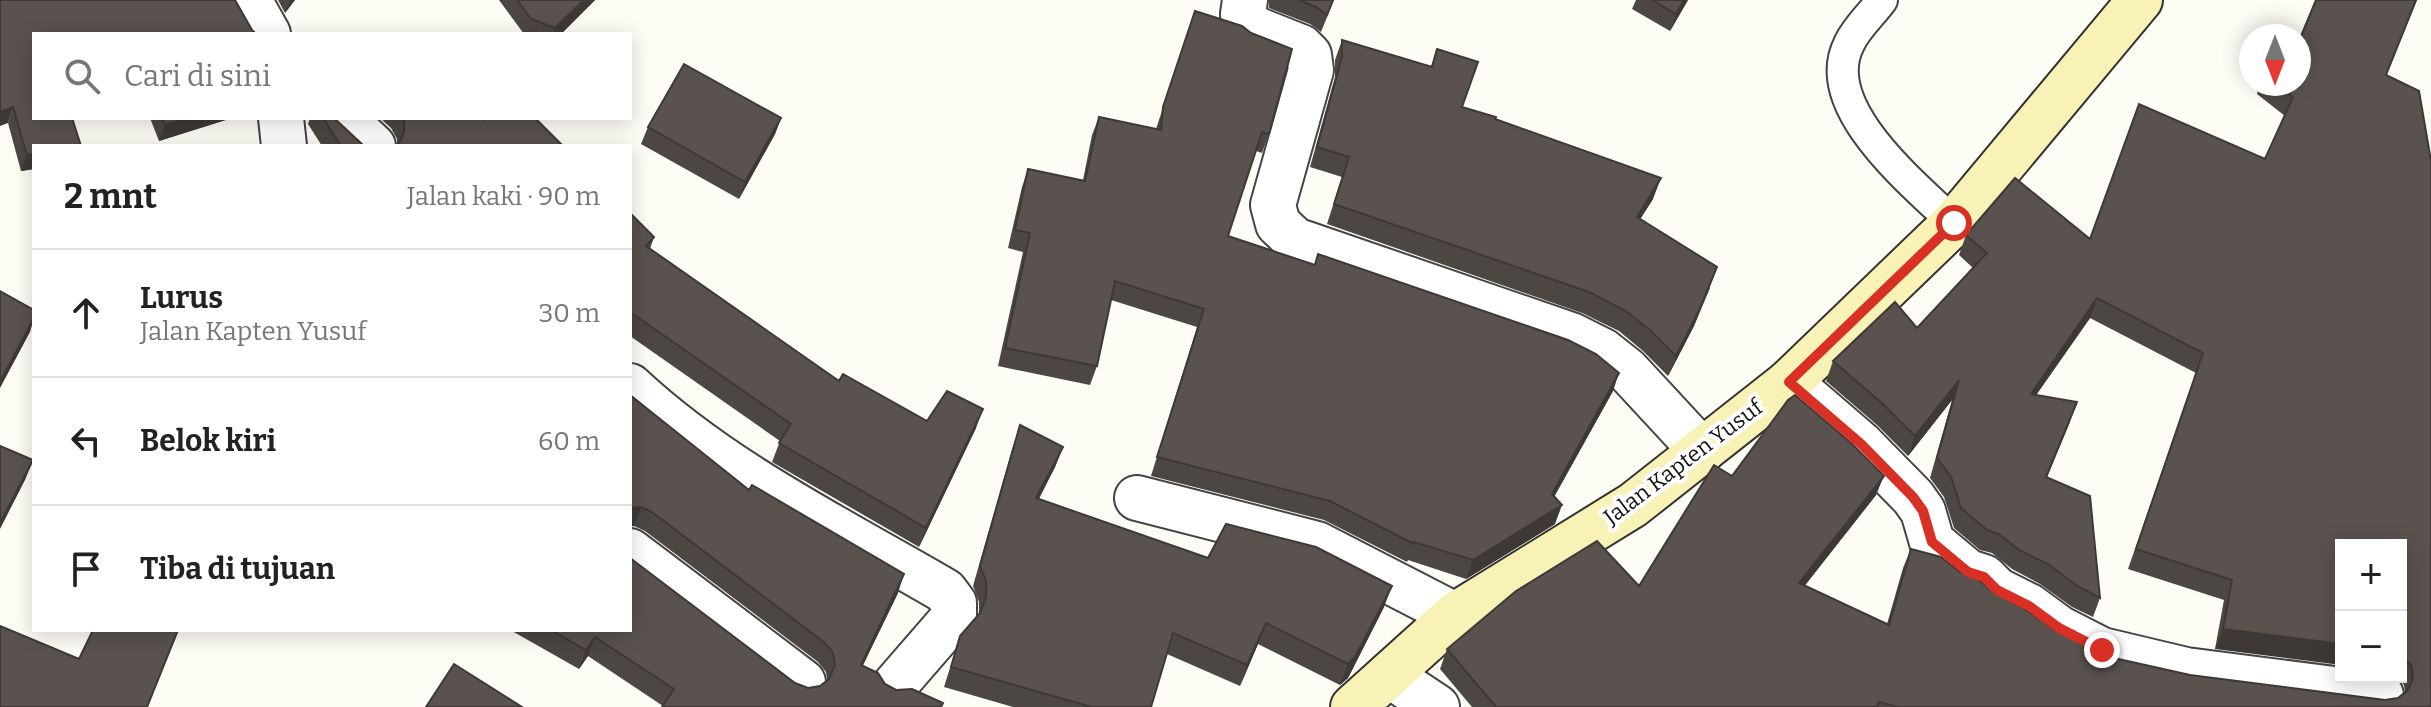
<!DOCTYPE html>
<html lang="id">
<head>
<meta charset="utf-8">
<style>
	:root { --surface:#fff; --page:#f2f2f2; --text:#222; --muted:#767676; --line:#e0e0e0 }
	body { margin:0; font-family:Bitter,serif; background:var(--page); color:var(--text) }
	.controls { position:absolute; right:24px; bottom:24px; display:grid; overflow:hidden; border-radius:0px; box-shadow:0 4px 20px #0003 }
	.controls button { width:72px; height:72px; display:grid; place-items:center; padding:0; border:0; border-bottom:2px solid var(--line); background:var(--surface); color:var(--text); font:40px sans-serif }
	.compass { position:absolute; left:2239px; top:24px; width:72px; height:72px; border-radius:50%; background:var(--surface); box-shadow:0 4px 20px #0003; rotate:180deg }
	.stop { position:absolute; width:24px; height:24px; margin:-18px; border:6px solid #d93025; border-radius:50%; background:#fff }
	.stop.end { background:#d93025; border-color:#fff; box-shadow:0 2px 8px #0008 }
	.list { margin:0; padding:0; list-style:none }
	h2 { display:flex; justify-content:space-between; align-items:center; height:104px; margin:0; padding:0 32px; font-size:34px }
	h2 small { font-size:26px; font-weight:400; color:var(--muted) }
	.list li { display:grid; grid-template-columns:52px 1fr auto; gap:24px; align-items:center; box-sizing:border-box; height:128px; padding:0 32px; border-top:2px solid var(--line) }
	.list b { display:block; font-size:30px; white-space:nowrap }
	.list p { margin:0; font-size:26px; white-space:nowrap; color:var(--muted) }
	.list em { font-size:26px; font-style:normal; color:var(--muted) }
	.icon { flex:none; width:44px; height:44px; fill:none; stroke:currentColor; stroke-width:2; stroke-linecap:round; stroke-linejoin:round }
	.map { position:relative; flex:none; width:2431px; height:707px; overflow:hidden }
	.search { position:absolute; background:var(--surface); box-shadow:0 4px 20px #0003; left:32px; top:32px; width:600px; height:88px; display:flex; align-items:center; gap:20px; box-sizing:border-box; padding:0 28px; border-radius:0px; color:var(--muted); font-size:30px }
	.panel { position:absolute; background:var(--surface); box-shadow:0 4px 20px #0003; left:32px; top:144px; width:600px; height:488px; border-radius:0px }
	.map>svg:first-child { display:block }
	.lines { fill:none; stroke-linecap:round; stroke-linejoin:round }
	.lane-casing { stroke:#444; stroke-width:34 }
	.street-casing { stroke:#444; stroke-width:48 }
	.secondary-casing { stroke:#333; stroke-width:48 }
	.lane { stroke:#fff; stroke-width:30 }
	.street { stroke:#fff; stroke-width:44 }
	.secondary { stroke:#f9f2b6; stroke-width:44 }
	.wall { fill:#4d4743 }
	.shaded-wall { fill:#3e3937 }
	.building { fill:#59524e; stroke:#3e3937; stroke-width:2 }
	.route { stroke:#d93025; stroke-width:10 }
	.labels { text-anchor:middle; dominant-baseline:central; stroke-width:8; stroke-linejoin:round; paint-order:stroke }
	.street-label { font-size:22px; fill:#111; stroke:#fff }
</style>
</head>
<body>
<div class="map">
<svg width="2431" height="707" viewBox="0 0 2431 707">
	<rect width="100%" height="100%" fill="#fefdf5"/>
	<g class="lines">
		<defs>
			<path id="lane" d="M1882,0C1872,14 1856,28 1849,44C1817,107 1914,184 1954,223"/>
			<path id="street" d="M249,0L268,34
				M1245,0L1243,14L1253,28L1301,47L1309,55L1311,70L1273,205L1278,224L1295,240L1571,335L1603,351L1627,370L1702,451
				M281,118L284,146
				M343,118L373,146
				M1789,382L1861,444L1913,497L1923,511L1932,542L1968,572L1984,577L1997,590L2029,606L2059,628L2102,650L2186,670L2381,695
				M630,386C721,471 837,528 945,591L954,603V617L895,685
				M1137,498L1317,544L1455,615
				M630,551L803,682
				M1389,675L1437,707"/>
			<path id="secondary" d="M1353,707L1455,615L1633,505L1789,382L1954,223L2140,0"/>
		</defs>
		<use href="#lane" class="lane-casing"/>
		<use href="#street" class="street-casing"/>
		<use href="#secondary" class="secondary-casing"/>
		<use href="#lane" class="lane"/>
		<use href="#street" class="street"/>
		<use href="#secondary" class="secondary"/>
	</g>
	<path class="wall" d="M278,0H295L285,13Z
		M499,0H595L561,34H524Z
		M1269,0H1334L1321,32L1310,24L1269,8Z
		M1636,0H1688L1670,31L1632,9Z
		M2316,0H2417L2386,76L2431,707H1472L1440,669L1447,649L1639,586L1732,476L1876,495L1805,585L1887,624L1903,568L1911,549L1960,572L2055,630L2105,656L2190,675L2385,700L2398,698L2405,693L2404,685L2397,677H2401V545L2215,649L2224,600L2128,569L2196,373L2090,318L2036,395L2070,422L2047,477L2100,598L2093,617L2072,607L2040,584L2012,569L1992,553L1980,550L1954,528L1944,497L1930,478L1952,400L1908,456L1877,425L1826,381L1833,361L1917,328L1973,268L1959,255L1966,235L2090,239L2265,159L2285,116L2257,94L2259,84H2299Z
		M1195,11L1269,134L1262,153L1256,151L1228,236L1613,391L1554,497L1555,524L1466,579L1408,560L1407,562L1324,520L1151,476L1197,327L1111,300L1097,366L1090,385L998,366L1023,252L1008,248L1022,187L1028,169L1083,180L1092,135L1099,117L1156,129Z
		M34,34V169L21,171L8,123Z
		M1342,40L1431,67L1437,49L1462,107L1495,119L1653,199L1640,219L1710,288L1694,326L1668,376L1643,351L1619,331L1582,313L1327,224L1342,177L1310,167L1335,77V60Z
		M150,118H232L159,141Z
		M310,118H334L364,146H322L308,124Z
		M380,118H481L484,120L397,144V139L391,128Z
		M781,118L775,134L739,199L641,144L648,127Z
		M630,213L654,237L650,249L839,381L927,421L976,428L919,547L772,462L780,441L630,336Z
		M630,395L749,490L898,593L862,666L885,684L896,690L943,703L663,706L588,656L579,669L512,631L513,630H630L808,688L820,686L827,680L826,672L818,662L645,531L634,526Z
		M1020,425L1063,447L1055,467L1039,499L1208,558L1384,607L1348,678L1340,685L1258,644L1240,686L1167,654L1151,707H1013L944,687L960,636L979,615V602L973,586L1013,446Z"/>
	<path class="shaded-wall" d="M290,0H295L285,13Z
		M584,0H595L561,34H553L555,28Z
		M1684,0H1688L1670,31L1676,14Z
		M13,107L8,123L0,126V112Z
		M187,118H232L159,141L165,125Z
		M781,118L775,134L739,199L745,182Z
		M34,154V169L21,171L27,155Z
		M1661,178L1653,199L1629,237L1637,217Z
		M1717,267L1694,326L1668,376L1676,356Z
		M2097,298L2090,318L2023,414L2031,394Z
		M34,318L30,332L0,388V382Z
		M1619,373L1613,391L1545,513L1552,494Z
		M1959,380L1952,400L1908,456L1915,436Z
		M983,409L976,428L919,547L926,528Z
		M1063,447L1055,467L1028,518L1036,498Z
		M33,460L25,480L0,529V523Z
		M1884,476L1876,495L1792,602L1799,583Z
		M1562,505L1555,524L1466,579L1473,560Z
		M641,507L634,526L630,527V508Z
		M904,574L898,593L854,684L861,665Z
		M1392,586L1384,607L1348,678L1340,685L1348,664Z
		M1266,623L1258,644L1240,686L1247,665Z
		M2223,629L2341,644V665L2215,649Z
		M595,637L588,656L579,669L586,650Z"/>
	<path class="building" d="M0,0H235L252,30L256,34H34V118H72L81,146H34V154L27,155L13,107L0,112Z
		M517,0H584L555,28L531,19Z
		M1299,0H1333L1327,15L1316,7Z
		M1652,0H1684L1676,14Z
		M2316,0H2416L2386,75L2419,91L2431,161V707H1898L1879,702L1877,707H1496L1447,649L1516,591L1597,541L1639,586L1714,465L1732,476L1788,400L1795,395L1851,443L1884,476L1799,583L1889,625L1911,549L1941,557L1960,572L1978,579L1993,592L2023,608L2055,630L2105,656L2190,675L2385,700L2398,698L2408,690L2413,678L2411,665L2401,654V545H2341V644L2223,629L2232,580L2136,549L2203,353L2097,298L2031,394L2077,402L2046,477L2090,496L2100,598L2079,587L2048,564L2019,550L1999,534L1987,530L1961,508L1951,477L1937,458L1959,380L1915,436L1884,405L1833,361L1895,302L1917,328L1987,253L1966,235L2015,178L2090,239L2139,104L2265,159L2293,97L2276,84H2299V41Z
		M1195,11L1242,26L1251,33L1292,49L1269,134L1262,132L1228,236L1315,265L1318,254L1568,340L1596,354L1619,373L1552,494L1562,505L1473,560L1414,542V544L1330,501L1157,457L1204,309L1115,281L1097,366L1005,348L1030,233L1015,230L1028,169L1085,181L1099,117L1161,130L1163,107Z
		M1342,40L1432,67L1437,49L1478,62L1462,107L1496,117L1495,119L1661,178L1637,217L1717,267L1701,306L1676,356L1650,330L1626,311L1589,292L1334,204L1349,157L1317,147L1342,57Z
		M684,64L781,118L745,182L648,127Z
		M162,118H187L165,125Z
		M323,118H334L364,146H341Z
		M403,118H481L484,120L486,118H535L563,146H394L399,143L404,132V120Z
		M630,213L654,237L646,246L839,381L843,374L927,421L947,391L983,409L926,528L779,443L791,424L630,312Z
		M0,291L34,310V318L0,382Z
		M630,395L749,490L752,485L904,574L861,665L878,673L885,684L896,690L912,689L943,703L941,707H662L674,689L595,637L586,650L551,630H630V558L795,683L808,688L820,686L829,679L835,665L833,653L825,643L652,512L641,507L630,508Z
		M1020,425L1063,447L1036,498L1208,558L1226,524L1316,547L1392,586L1355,657L1348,664L1266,623L1247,665L1173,633L1151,707H1092L951,667L960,636L980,613L986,597V581L980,566Z
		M0,446L33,460L0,523Z
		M0,626L79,659L93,630H178L147,707H0Z
		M454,664L522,707H426Z"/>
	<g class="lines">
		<path class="route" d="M1954,223L1789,382L1861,444L1913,497L1923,511L1932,542L1968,572L1984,577L1997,590L2029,606L2059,628L2102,650"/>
	</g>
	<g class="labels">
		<g class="street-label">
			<text transform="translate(1683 462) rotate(-37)">Jalan Kapten Yusuf</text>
		</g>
	</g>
</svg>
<div class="controls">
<button>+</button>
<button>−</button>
</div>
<svg class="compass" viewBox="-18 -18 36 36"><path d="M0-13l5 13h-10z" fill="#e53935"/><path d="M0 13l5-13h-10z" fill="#767676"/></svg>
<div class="stop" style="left:1954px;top:223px"></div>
<div class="stop end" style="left:2102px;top:650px"></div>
<div class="search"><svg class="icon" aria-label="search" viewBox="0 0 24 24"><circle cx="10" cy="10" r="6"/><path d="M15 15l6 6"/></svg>Cari di sini</div>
<section class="panel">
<h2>2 mnt<small>Jalan kaki · 90 m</small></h2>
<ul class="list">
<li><svg class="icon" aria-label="ahead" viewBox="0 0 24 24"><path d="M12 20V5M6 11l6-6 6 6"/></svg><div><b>Lurus</b><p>Jalan Kapten Yusuf</p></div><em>30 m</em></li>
<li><svg class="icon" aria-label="left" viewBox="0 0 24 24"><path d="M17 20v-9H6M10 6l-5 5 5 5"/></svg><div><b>Belok kiri</b></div><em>60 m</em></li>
<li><svg class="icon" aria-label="arrive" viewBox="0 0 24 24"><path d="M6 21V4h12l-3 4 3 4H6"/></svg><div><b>Tiba di tujuan</b></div></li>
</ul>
</section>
</div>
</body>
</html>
